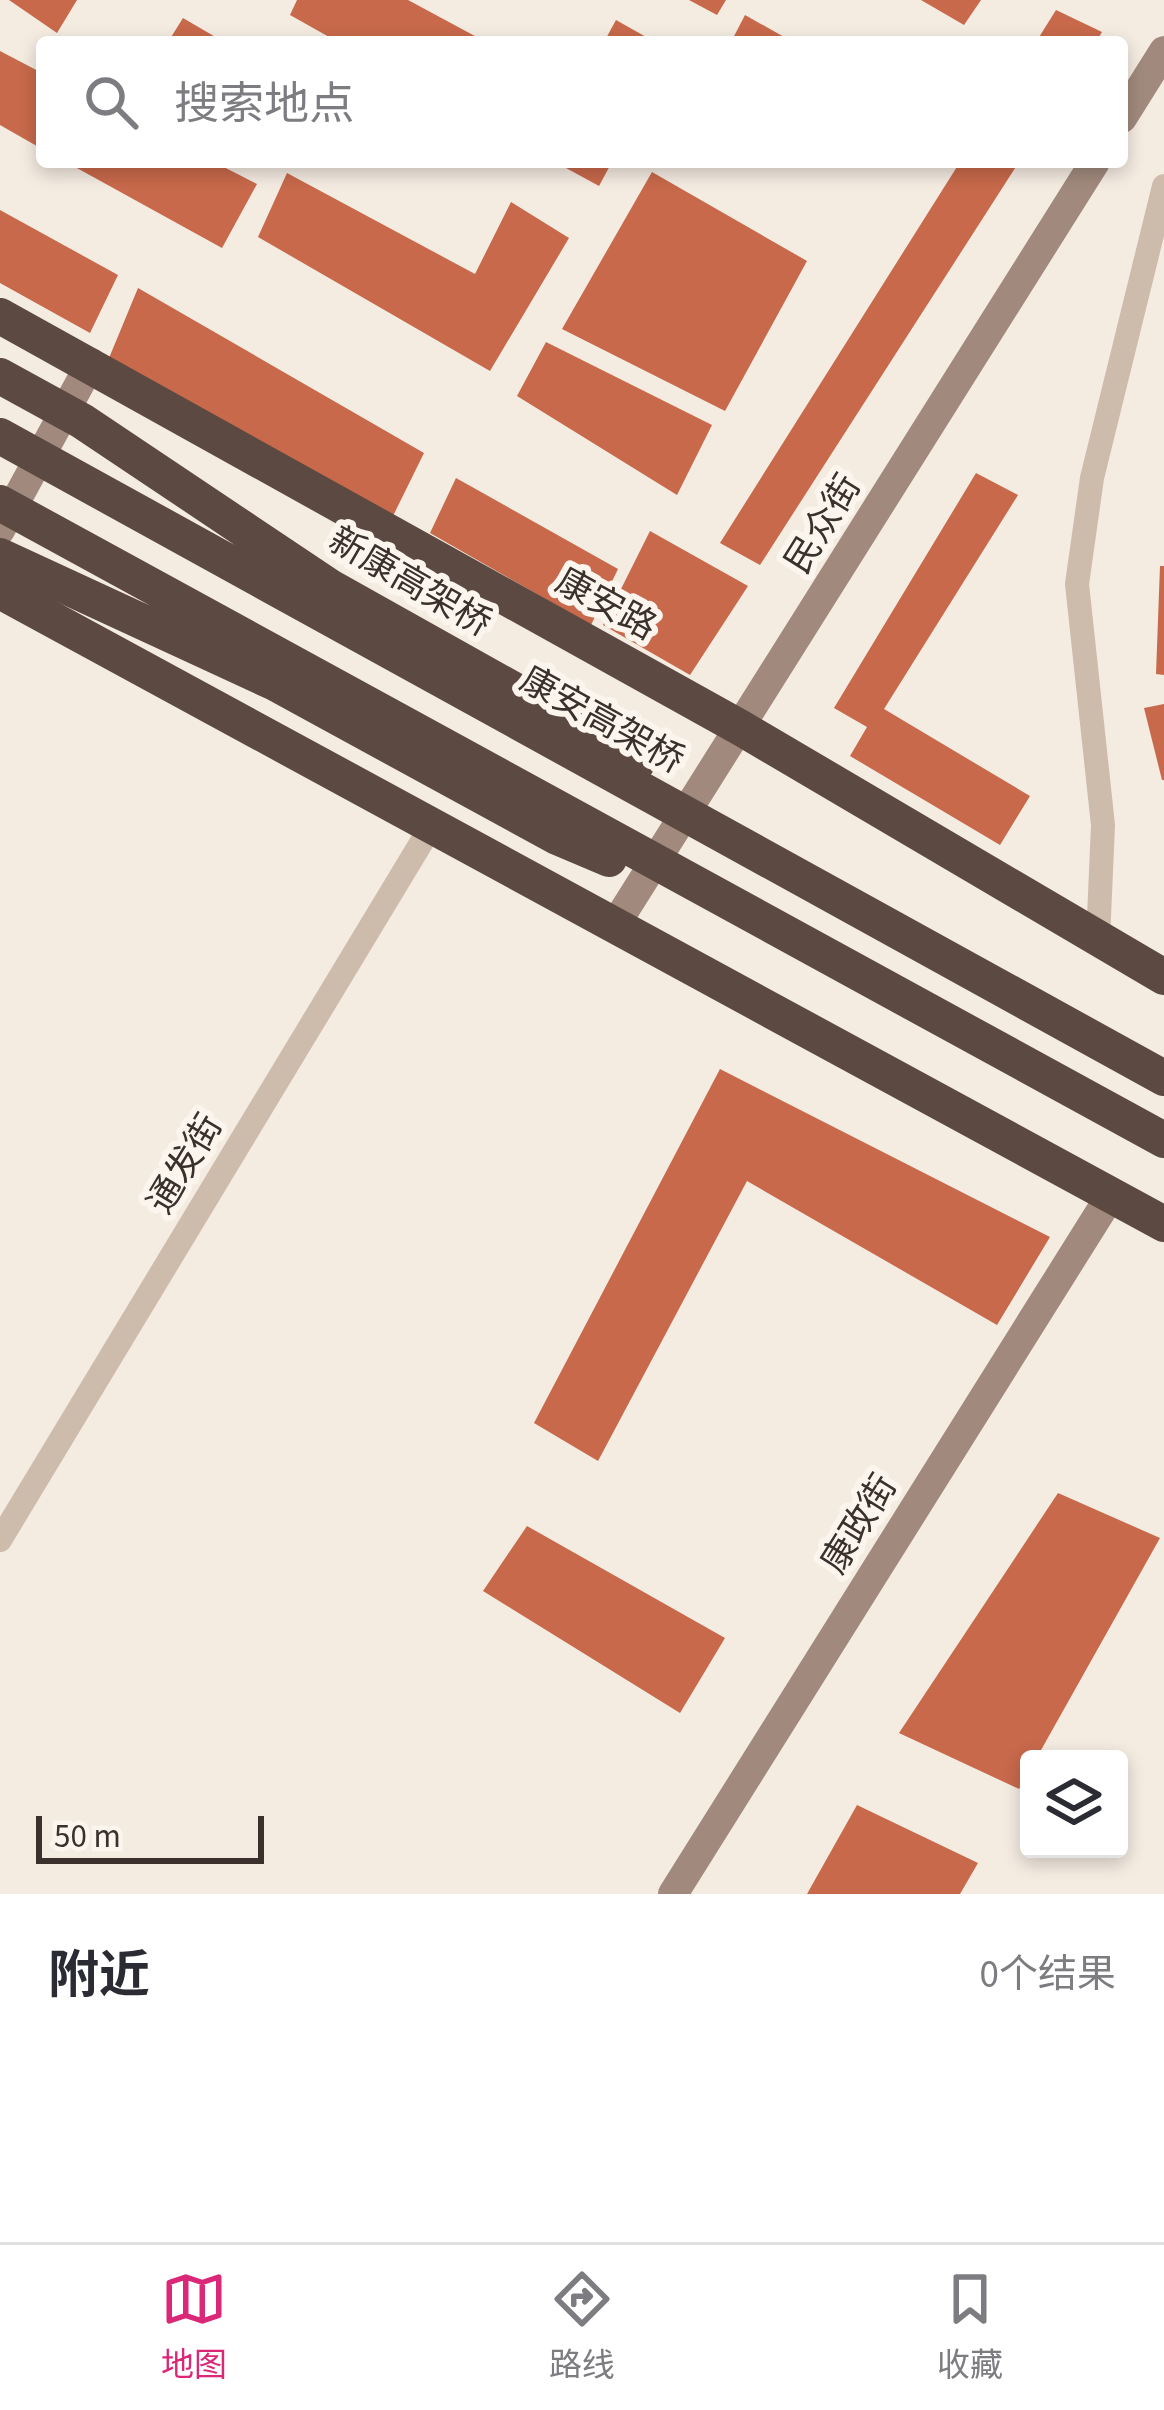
<!DOCTYPE html>
<html lang="zh">
<head>
<meta charset="utf-8">
<style>
	:root { --surface:#fff; --page:#f7f7f7; --text:#2b2b33; --muted:#7c7c81; --line:#e1e1e2; --accent:#db2777 }
	body { margin:0; font-family:"Source Sans 3","Noto Sans SC",sans-serif; background:var(--page); color:var(--text) }
	.controls { position:absolute; right:36px; bottom:36px; display:grid; overflow:hidden; border-radius:12px; box-shadow:0 6px 18px #0003 }
	.controls button { width:108px; height:108px; display:grid; place-items:center; padding:0; border:0; border-bottom:3px solid var(--line); background:var(--surface); color:var(--text); font:60px sans-serif }
	.scale { position:absolute; left:36px; bottom:30px; width:228px; box-sizing:border-box; padding-left:12px; border:6px solid #3b302b; border-top:0; font-size:33px; line-height:42px; white-space:nowrap; color:#3b302b; -webkit-text-stroke:9px #fbf5ee; paint-order:stroke }
	.list { margin:0; padding:0; list-style:none }
	h2 { display:flex; justify-content:space-between; align-items:center; height:156px; margin:0; padding:0 48px; font-size:51px }
	h2 small { font-size:39px; font-weight:400; color:var(--muted) }
	.icon { flex:none; width:66px; height:66px; fill:none; stroke:currentColor; stroke-width:2; stroke-linecap:round; stroke-linejoin:round }
	.map { position:relative; flex:none; width:1164px; height:1894px; overflow:hidden }
	.search { position:absolute; background:var(--surface); box-shadow:0 6px 18px #0003; left:36px; right:36px; top:36px; height:132px; display:flex; align-items:center; gap:30px; box-sizing:border-box; padding:0 42px; border-radius:12px; color:var(--muted); font-size:45px }
	.sheet { height:348px; background:var(--surface) }
	nav { display:flex; justify-content:space-around; align-items:center; box-sizing:border-box; height:168px; border-top:3px solid var(--line); background:var(--surface); font-size:33px; color:var(--muted) }
	nav a { display:grid; justify-items:center; gap:6px }
	nav .on { color:var(--accent) }
	.map>svg:first-child { display:block }
	.building { fill:#c8694b }
	.lines { fill:none; stroke-linecap:round; stroke-linejoin:round }
	.street { stroke:#cdbbac; stroke-width:24 }
	.secondary { stroke:#a18a7d; stroke-width:30 }
	.highway { stroke:#5c4a42; stroke-width:36 }
	.highway-bridge { stroke:#5c4a42; stroke-width:36 }
	.labels { text-anchor:middle; dominant-baseline:central; stroke-width:12; stroke-linejoin:round; paint-order:stroke }
	.street-label { font-size:36px; fill:#3b302b; stroke:#fbf5ee }
</style>
</head>
<body>
<div class="map">
<svg width="1164" height="1894" viewBox="0 0 1164 1894">
	<rect width="100%" height="100%" fill="#f4ebe1"/>
	<path class="building" d="M9,0H77L57,33Z
		M297,0H408L486,42H338L290,15Z
		M689,0H726L717,15Z
		M921,0H981L964,25Z
		M1056,10L1102,32L1096,42H1036Z
		M745,15L793,42H731Z
		M183,18L224,42H168Z
		M616,20L655,42H604Z
		M0,51L42,73V149L0,125Z
		M66,162H214L257,184L222,248Z
		M555,162H612L599,186Z
		M960,162H1019L760,565L720,543Z
		M652,172L807,261L725,411L562,329Z
		M287,173L475,274L511,202L569,238L490,371L258,237Z
		M0,210L118,275L90,333L0,283Z
		M138,288L424,453L392,518L109,358Z
		M546,342L712,425L677,495L517,396Z
		M976,473L1018,495L884,709L1030,796L1000,845L850,756L867,727L834,708Z
		M456,478L618,569L591,625L430,533Z
		M650,531L748,586L690,675L603,625Z
		M1160,566H1164V675L1156,674Z
		M1164,704V780H1162L1144,708Z
		M720,1069L1050,1237L997,1325L747,1181L598,1461L534,1423Z
		M1058,1493L1160,1538L1036,1759H1029V1771L1019,1789L899,1733Z
		M527,1526L725,1638L680,1713L483,1591Z
		M857,1805L978,1863L960,1894H807Z"/>
	<g class="lines">
		<path class="street" d="M1098,940L1103,825L1077,584L1092,478L1164,186
			M0,1540L432,825"/>
		<path class="secondary" d="M1122,118L1164,51
			M0,530L91,363
			M615,925L1095,162
			M673,1894L1111,1195"/>
		<path class="highway" d="M0,316L741,728L1164,977
			M0,591L1164,1224"/>
		<path class="highway-bridge" d="M0,376L82,421L330,587L596,736L637,763
			M0,436L1164,1078
			M0,503L1164,1140
			M0,556L275,683L557,837L609,859"/>
	</g>
	<g class="labels">
		<g class="street-label">
			<text transform="translate(823 524) rotate(-58)">民众街</text>
			<text transform="translate(410 582) rotate(30)">新康高架桥</text>
			<text transform="translate(606 604) rotate(29)">康安路</text>
			<text transform="translate(602 720) rotate(29)">康安高架桥</text>
			<text transform="translate(185 1164) rotate(-59)">通发街</text>
			<text transform="translate(859 1524) rotate(-58)">康政街</text>
		</g>
	</g>
</svg>
<div class="controls">
<button><svg class="icon" aria-label="layers" viewBox="0 0 24 24"><path d="M12 4l9 5-9 5-9-5zM3 14l9 5 9-5"/></svg></button>
</div>
<div class="scale">50 m</div>
<div class="search"><svg class="icon" aria-label="search" viewBox="0 0 24 24"><circle cx="10" cy="10" r="6"/><path d="M15 15l6 6"/></svg>搜索地点</div>
</div>
<section class="sheet">
<h2>附近<small>0个结果</small></h2>
<ul class="list">
</ul>
</section>
<nav>
<a class="on"><svg class="icon" aria-label="map" viewBox="0 0 24 24"><path d="M3 6l6-2 6 2 6-2v14l-6 2-6-2-6 2zM9 4v14M15 6v14"/></svg>地图</a>
<a><svg class="icon" aria-label="directions" viewBox="0 0 24 24"><path d="M12 3l9 9-9 9-9-9zM9 14v-3h6M13 9l2 2-2 2"/></svg>路线</a>
<a><svg class="icon" aria-label="saved" viewBox="0 0 24 24"><path d="M7 4h10v16l-5-4-5 4z"/></svg>收藏</a>
</nav>
</body>
</html>
